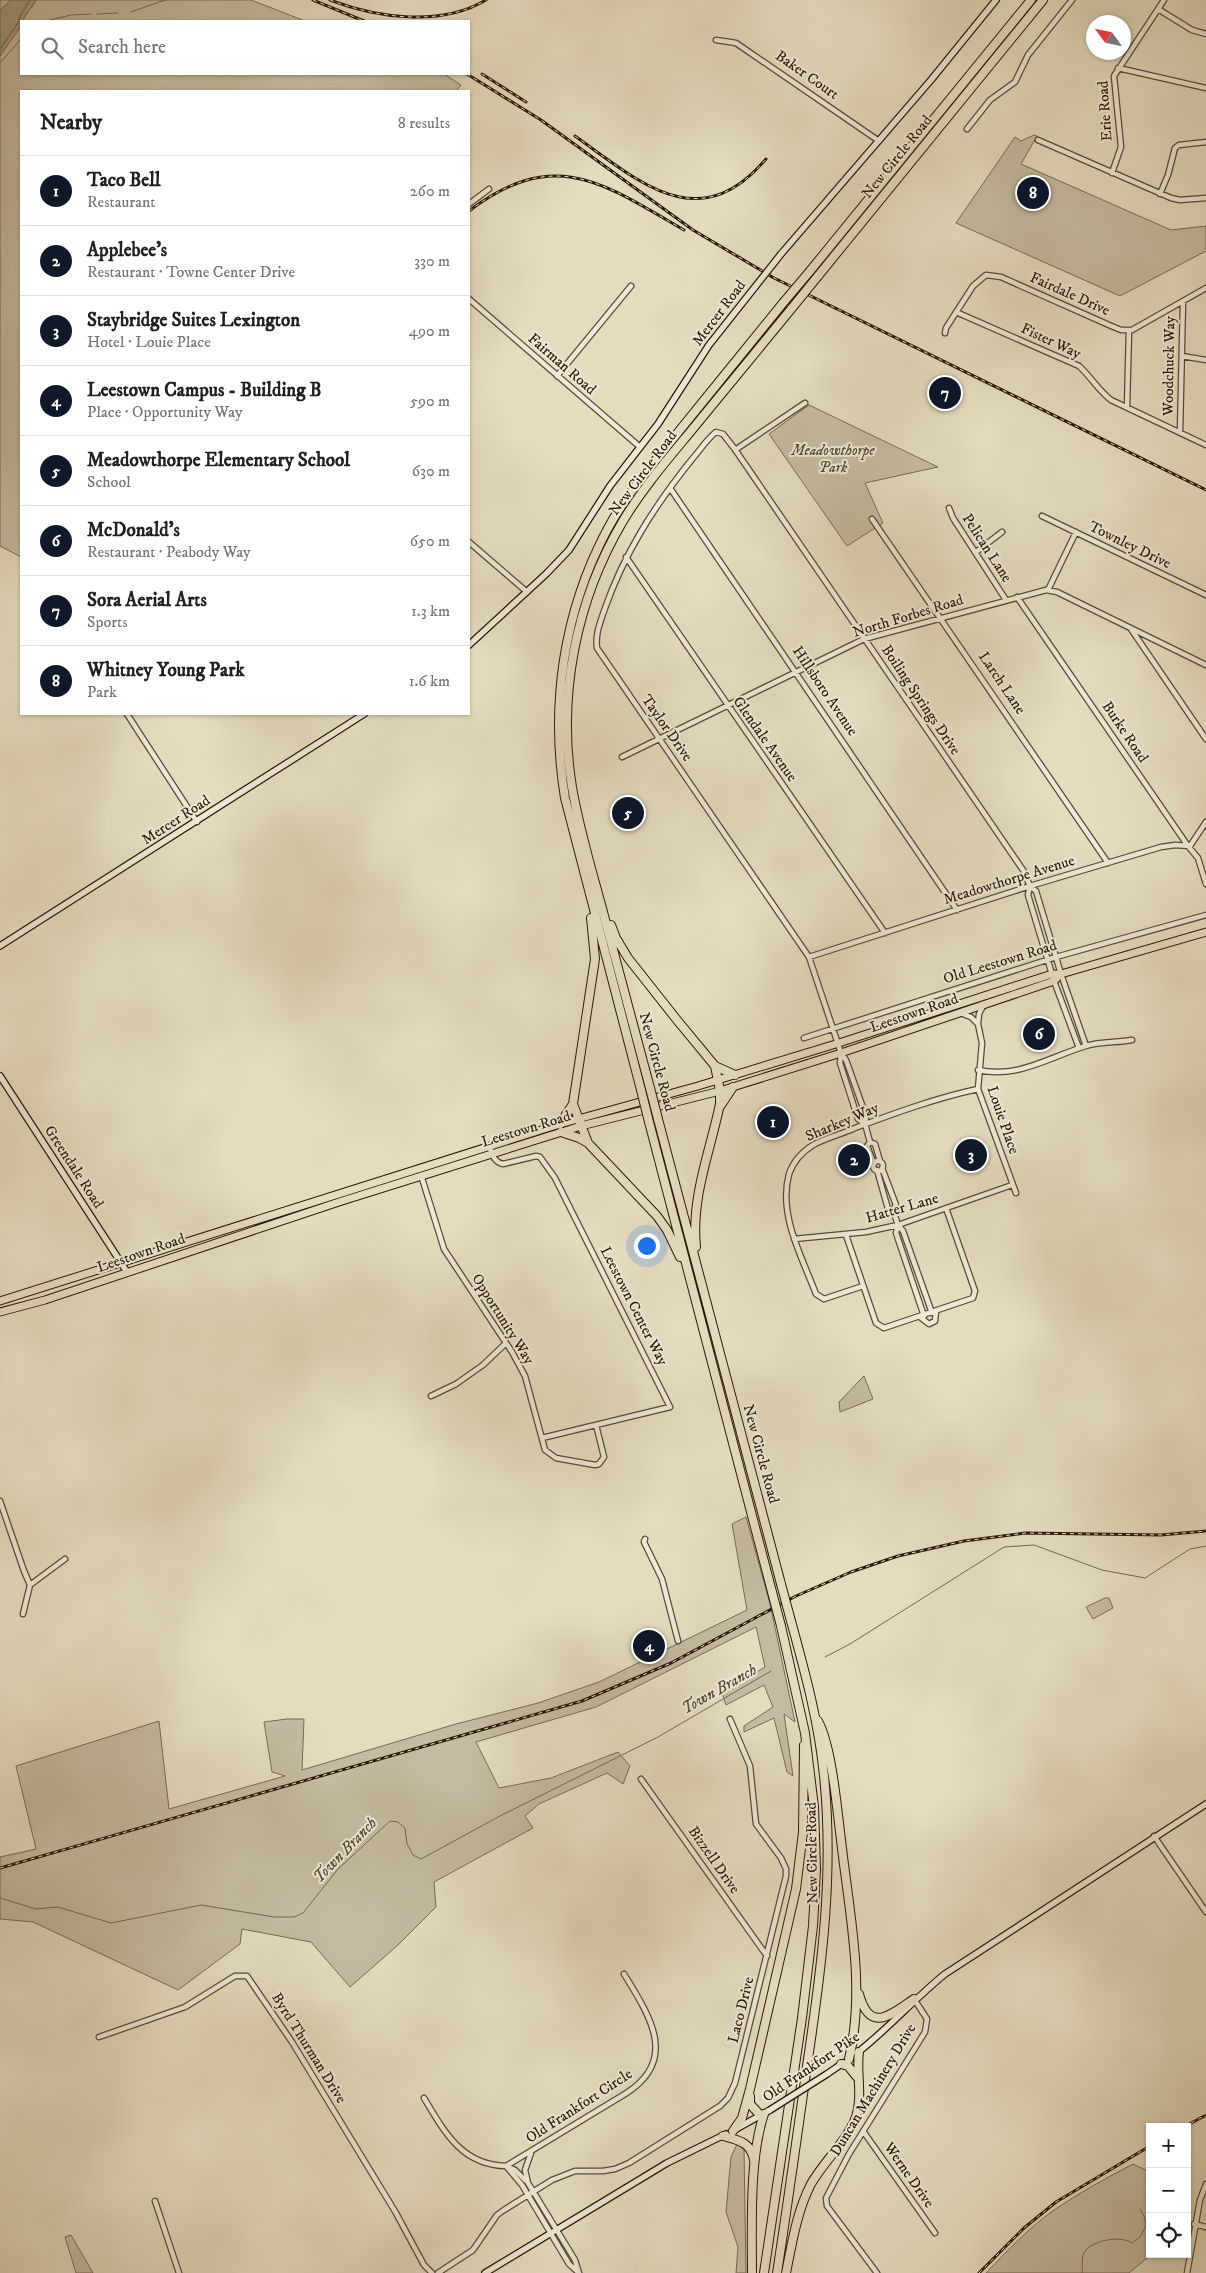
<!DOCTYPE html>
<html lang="en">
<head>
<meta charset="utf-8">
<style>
	:root { --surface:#fff; --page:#f2f2f2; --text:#202124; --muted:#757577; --line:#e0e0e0; --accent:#111827 }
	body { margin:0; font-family:"IM FELL DW Pica",serif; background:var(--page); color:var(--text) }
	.controls { position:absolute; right:15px; bottom:15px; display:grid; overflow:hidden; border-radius:0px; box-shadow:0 1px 4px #0004 }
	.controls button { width:45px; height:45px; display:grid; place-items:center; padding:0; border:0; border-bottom:1px solid var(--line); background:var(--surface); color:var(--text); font:25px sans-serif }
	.compass { position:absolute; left:1086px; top:15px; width:45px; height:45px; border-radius:50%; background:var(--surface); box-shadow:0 1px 4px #0004; rotate:303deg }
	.you { position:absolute; left:646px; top:1245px; width:18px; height:18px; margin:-12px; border:4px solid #fff; border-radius:50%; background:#1a73e8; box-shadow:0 0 0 8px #1a73e833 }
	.badge { display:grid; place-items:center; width:32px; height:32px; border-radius:50%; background:var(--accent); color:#fff; font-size:16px; font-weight:700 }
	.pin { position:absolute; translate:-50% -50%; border:2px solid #fff; box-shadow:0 1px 5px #0006 }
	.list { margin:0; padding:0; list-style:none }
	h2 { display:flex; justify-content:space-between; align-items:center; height:65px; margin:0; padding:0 20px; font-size:21px }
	h2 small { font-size:16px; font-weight:400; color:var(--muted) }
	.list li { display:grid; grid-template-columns:32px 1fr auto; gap:15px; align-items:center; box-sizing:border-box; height:70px; padding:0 20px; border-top:1px solid var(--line) }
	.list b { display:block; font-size:19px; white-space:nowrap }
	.list p { margin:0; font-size:16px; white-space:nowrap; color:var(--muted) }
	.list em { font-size:16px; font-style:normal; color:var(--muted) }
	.icon { flex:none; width:28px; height:28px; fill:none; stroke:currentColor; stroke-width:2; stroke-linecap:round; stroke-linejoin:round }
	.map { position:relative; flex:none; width:1206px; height:2273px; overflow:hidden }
	.search { position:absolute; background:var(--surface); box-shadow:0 1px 4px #0004; left:20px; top:20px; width:450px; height:55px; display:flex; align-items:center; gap:12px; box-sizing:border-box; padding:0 18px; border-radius:0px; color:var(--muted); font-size:19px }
	.panel { position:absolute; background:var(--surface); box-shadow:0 1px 4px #0004; left:20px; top:90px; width:450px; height:625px; border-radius:0px }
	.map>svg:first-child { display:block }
	.green { fill:#c5bba1; stroke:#776a54 }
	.water { fill:#a59a81; stroke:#736650 }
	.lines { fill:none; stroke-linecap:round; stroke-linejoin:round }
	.shore { stroke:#675a44; stroke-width:1 }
	.stream { stroke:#736650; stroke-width:1 }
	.street-casing { stroke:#584a35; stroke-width:7 }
	.secondary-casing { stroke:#291907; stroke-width:8 }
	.primary-casing { stroke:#291907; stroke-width:9 }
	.highway-casing { stroke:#291907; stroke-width:10 }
	.street { stroke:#eee8d6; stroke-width:4.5 }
	.secondary { stroke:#eee8d6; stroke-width:5.5 }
	.primary { stroke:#e5dcc0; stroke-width:7 }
	.highway { stroke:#e5dcc0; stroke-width:8 }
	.rail-casing { stroke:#291907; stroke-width:3 }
	.rail { stroke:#eee8d6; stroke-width:1; stroke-dasharray:4; stroke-linecap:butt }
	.secondary-bridge-casing { stroke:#291907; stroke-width:8; stroke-linecap:butt }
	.highway-bridge-casing { stroke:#291907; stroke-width:10; stroke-linecap:butt }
	.secondary-bridge { stroke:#eee8d6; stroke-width:5.5 }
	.highway-bridge { stroke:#e5dcc0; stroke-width:8 }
	.labels { text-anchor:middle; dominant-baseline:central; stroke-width:4; stroke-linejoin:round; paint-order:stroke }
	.street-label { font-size:15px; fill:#291907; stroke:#eee8d6 }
	.park-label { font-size:15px; font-style:italic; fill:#584a35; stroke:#eee8d6 }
	.water-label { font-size:16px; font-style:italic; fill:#5b4d38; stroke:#eee8d6 }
</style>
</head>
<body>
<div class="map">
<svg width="1206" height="2273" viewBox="0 0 1206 2273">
	<rect width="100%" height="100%" fill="#e5dcc0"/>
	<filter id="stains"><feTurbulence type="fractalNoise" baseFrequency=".004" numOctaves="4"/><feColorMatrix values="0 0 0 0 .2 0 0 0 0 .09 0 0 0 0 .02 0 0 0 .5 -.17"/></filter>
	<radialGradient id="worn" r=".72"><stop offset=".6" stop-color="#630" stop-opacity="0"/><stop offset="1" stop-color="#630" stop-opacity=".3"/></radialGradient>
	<path class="green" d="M0,0H251L305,21H21V74H444L461,85L456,91H21V557L0,546Z
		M1034,135L1037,136L1021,164L1171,230L1206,226V251L1120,296L956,223L1015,137L1021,141Z
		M809,405L938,467L865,483L883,523L847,546L769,434Z
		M864,1376L873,1399L840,1412L839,1402Z
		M746,1517L770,1604L795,1722L784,1714L793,1776L787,1772L774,1718L744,1732V1726L773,1707L764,1685L726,1705L722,1693L765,1667L756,1627L596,1707L476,1742L499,1788L551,1778L618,1752L630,1766L623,1784L607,1773L539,1804L525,1816L533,1828L434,1882L436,1907L398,1945L350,1987L311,1942L242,1929L240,1944L178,1990L33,1922L0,1919V1857L36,1849L16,1766L159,1721L169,1809L285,1776L272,1772L264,1722L287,1719H304L302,1770L456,1724L538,1703L599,1682L747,1610L732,1524Z
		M1105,1598H1109L1113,1608L1093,1619L1086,1607Z
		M738,2142L744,2149L746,2273H736L738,2247L726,2212L731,2157Z
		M1133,2164L1150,2172V2254H1152L1129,2273H986C1007,2251 1029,2228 1054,2210C1079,2193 1106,2178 1133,2164Z
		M71,2235L93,2273H76L65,2237Z"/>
	<path class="water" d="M11,0H36C32,9 22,17 21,26L0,56V10Z"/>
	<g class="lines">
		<path class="shore" d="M0,49L18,23L21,14L30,0"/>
		<path class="stream" d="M131,12L165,0
			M97,14L118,13
			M46,21L71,15L91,14
			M0,63L21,39
			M825,1657L850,1644L1004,1547L1034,1545L1102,1570L1145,1578L1190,1549L1206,1546
			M0,1898L36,1909L58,1907L111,1923L201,1905L274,1917H294L303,1913L338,1869L390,1821L398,1822L405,1828L407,1844L413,1855L421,1859L500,1816L658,1737L771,1671
			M1082,2273C1083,2266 1081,2259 1084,2253C1090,2240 1122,2235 1132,2243L1140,2237L1146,2226L1144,2216L1140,2209"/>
		<defs>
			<path id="street" d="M1158,9L1192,30L1206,34
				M716,40L736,43L879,141
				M1118,68L1206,88
				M967,129L990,100L1015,82L1028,55L1072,0
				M1038,140L1171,198L1180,200L1206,198
				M1112,173L1121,147L1114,76L1164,0
				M1160,194L1168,175L1175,148L1179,145L1206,142
				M469,204L489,189
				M469,299L640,447
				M956,312L1079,366C1091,377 1098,390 1111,400L1206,445
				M945,333L946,328L973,286L986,275L1001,277L1109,325L1121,330H1132L1206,288
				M1182,356L1206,360
				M557,376L631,286
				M1127,407L1129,330
				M1180,432L1183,301
				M735,450L805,403
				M670,488L957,910
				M949,508L953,518L1006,600
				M1042,516L1206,595
				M872,519L1108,863
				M469,542L527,592
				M976,552L1002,532
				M626,557L885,933
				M1048,590L1076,532
				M1017,597L1188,846L1198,858L1206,884
				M1131,629L1206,739
				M127,714L197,822
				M622,757L864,639L1046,590L1057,592L1206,665
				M1030,886L1028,895L1054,981L1079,1048
				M809,957L1030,886L1161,847L1175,845L1190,846L1206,822
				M983,1006L979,1014L978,1024L982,1043L978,1089L1016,1193
				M960,1013L971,1017L978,1024
				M804,1038L1056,957L1206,915
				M841,1053L809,957L597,648C595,635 600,623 604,611C624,553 655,505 693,458C700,450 707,439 716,432L723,434L734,448L1023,870L1030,886L1036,891L1061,974L1086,1046
				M978,1070C1018,1079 1049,1057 1086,1046C1101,1041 1116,1043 1132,1040
				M865,1124L858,1119L840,1063L841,1053L846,1060L866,1116L865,1124L870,1142L875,1144L880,1161
				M870,1142L867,1146L874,1164
				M489,1146C492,1154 494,1162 503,1164L536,1156L540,1157L555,1178L670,1407L542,1438
				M873 1166a5 5 0 1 1 10 0a5 5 0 1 1-10 0Z
				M882,1168L896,1205L893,1210L898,1225L903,1231L932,1313
				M877,1170L888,1209L893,1210
				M421,1175L444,1249L512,1352L525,1376L545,1450L556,1458L595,1465L599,1464L604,1457L596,1425
				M898,1225L896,1233L924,1316
				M846,1235L876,1323L884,1328L973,1298L975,1291L946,1208
				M794,1239L866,1232L898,1225L1012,1185
				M863,1286L824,1299L816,1294C802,1257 778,1215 789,1174C793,1162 802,1152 813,1145C825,1138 842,1134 855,1128C895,1113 936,1098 978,1089
				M920,1317L929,1324L935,1321L936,1312
				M431,1396L456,1384L483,1365L506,1343
				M0,1501L24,1571L30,1585
				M645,1539L644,1542L662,1579L678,1641
				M23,1614L30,1585L65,1559
				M641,1779L767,1956
				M1154,1836L1206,1912
				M99,2037L185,2007L235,1976H247L292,2042L396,2213L424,2265L432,2273
				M424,2098C444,2131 461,2165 506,2166L625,2094C680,2060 649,2015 624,1974
				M863,2131L935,2233
				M531,2153L525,2170L528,2183L575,2260L579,2273
				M506,2166L522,2185L569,2264L579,2273
				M506,2166L515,2170L526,2181
				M155,2201L179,2273
				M1194,2224L1206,2227
				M438,2273L473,2250L497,2215L504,2210L552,2180L575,2171H603L615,2169L629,2163L720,2106L728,2098L735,2083L786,1876V1869L781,1858L756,1824L750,1766L730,1719
				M877,2273L827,2206L826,2198L849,2154L925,2032L927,2019L914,1999
				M1187,2273L1200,2200L1206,2184"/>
			<path id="secondary" d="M781,254L931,80L996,0
				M469,645L546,574L569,550L610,486L658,424L709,345L755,287
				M0,946L364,714
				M0,1076L127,1272
				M857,2053C888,2029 914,1999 945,1974L1206,1804
				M827,2074L843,2063
				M736,2129L770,2110
				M485,2273L667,2163L726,2134"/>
			<path id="primary" d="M0,1301L560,1124L698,1086L839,1043L1052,974H1061L1206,932
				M0,1312L45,1300L342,1201L581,1126L720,1091L841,1053L1054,981L1061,974"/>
			<path id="highway" d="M810,271L1031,0
				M818,276L1043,0
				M611,925L616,938L628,958L677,1020L715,1066L735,1075
				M650,1088C634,1029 619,971 603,912C592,871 579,829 572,787C557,696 576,600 623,521C642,489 667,460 691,431C725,390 758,349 792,308
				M641,1090L565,798C550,706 563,613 607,530C624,498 648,470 671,441C708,395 746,349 783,303
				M721,1105L733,1087
				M658,1119L781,1584
				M649,1122L772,1592
				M560,1124L573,1104
				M561,1132L579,1138L588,1143L657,1216L667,1230L680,1257
				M588,1143L573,1104L595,959L591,918
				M696,1247C691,1197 710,1152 720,1104V1091L715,1066
				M818,1721C832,1747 837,1809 841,1840C849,1912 866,1987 849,2059
				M859,1994C870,2034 890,2015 914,1999
				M841,2064L848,2066L857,2077
				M750,2096V2104L761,2116
				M733,2131L742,2118L750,2089L796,1889L803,1832L804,1745
				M723,2136C738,2140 751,2142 754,2160
				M752,2273C752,2226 749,2158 764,2114
				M764,2273L802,2018L813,1926L816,1870L814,1807L805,1733L781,1626
				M777,2273C788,2202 798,2130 808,2059C822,1965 834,1872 824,1776C819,1723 805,1672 791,1621
				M786,2273C792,2243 797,2211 811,2184C824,2161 847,2141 856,2117C863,2096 856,2073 859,2052"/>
		</defs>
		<use href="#street" class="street-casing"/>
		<use href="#secondary" class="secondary-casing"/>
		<use href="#primary" class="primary-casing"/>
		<use href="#highway" class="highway-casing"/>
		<use href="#street" class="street"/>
		<use href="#secondary" class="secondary"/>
		<use href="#primary" class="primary"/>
		<use href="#highway" class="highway"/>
		<defs>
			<path id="rail" d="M313,0L364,21
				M330,0C377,18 441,27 486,0
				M467,74L541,120L693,230L774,278L1206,490
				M482,74L526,102
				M575,136C640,182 699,238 766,159
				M469,211C555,146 603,183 684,230
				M0,1868L582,1701L671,1663L796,1596L851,1572L898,1556L964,1541L1025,1533L1161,1535L1206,1531
				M1184,2127L1206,2115
				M979,2273L1024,2228L1056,2202L1150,2146"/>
		</defs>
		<use href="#rail" class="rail-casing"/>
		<use href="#rail" class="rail"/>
		<defs>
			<path id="secondary-bridge" d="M755,287L781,254
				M770,2110L827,2074"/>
			<path id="highway-bridge" d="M783,303L810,271
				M792,308L818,276
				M650,1088L658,1119
				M641,1090L649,1122
				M781,1584L791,1621
				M772,1592L781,1626"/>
		</defs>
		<use href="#secondary-bridge" class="secondary-bridge-casing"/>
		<use href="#highway-bridge" class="highway-bridge-casing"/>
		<use href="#secondary-bridge" class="secondary-bridge"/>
		<use href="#highway-bridge" class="highway-bridge"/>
	</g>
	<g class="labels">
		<g class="street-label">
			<text transform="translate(807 75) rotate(35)">Baker Court</text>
			<text transform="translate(1105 111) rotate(-94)">Erie Road</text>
			<text transform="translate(897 157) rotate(-51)">New Circle Road</text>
			<text transform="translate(1070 294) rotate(24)">Fairdale Drive</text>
			<text transform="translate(719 313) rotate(-53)">Mercer Road</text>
			<text transform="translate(1051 341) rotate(25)">Fister Way</text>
			<text transform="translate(562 364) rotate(41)">Fairman Road</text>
			<text transform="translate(1169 366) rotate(-89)">Woodchuck Way</text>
			<text transform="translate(643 473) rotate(-53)">New Circle Road</text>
			<text transform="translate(1130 545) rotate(26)">Townley Drive</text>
			<text transform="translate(987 548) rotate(57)">Pelican Lane</text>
			<text transform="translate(908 616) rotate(-17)">North Forbes Road</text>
			<text transform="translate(1002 683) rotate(56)">Larch Lane</text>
			<text transform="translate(825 691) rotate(56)">Hillsboro Avenue</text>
			<text transform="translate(921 700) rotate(56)">Boiling Springs Drive</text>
			<text transform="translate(667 728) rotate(55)">Taylor Drive</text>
			<text transform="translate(1125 732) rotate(56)">Burke Road</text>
			<text transform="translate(765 739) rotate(55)">Glendale Avenue</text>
			<text transform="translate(176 820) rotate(-33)">Mercer Road</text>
			<text transform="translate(1009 880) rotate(-17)">Meadowthorpe Avenue</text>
			<text transform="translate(1000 962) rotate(-17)">Old Leestown Road</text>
			<text transform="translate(914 1013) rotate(-19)">Leestown Road</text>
			<text transform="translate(657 1062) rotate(75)">New Circle Road</text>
			<text transform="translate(1003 1120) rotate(71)">Louie Place</text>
			<text transform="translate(842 1122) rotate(-23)">Sharkey Way</text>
			<text transform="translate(526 1129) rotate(-17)">Leestown Road</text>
			<text transform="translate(74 1167) rotate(57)">Greendale Road</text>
			<text transform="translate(902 1208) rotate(-16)">Hatter Lane</text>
			<text transform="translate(141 1253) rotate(-19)">Leestown Road</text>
			<text transform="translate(634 1306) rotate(63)">Leestown Center Way</text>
			<text transform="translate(503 1319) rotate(58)">Opportunity Way</text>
			<text transform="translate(761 1454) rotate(75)">New Circle Road</text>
			<text transform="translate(812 1853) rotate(-91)">New Circle Road</text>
			<text transform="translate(714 1860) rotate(55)">Bizzell Drive</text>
			<text transform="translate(741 2010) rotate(-76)">Laco Drive</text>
			<text transform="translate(309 2048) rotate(58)">Byrd Thurman Drive</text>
			<text transform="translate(811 2067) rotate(-34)">Old Frankfort Pike</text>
			<text transform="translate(873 2090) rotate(-59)">Duncan Machinery Drive</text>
			<text transform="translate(579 2106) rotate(-33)">Old Frankfort Circle</text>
			<text transform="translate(909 2175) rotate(55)">Werne Drive</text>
		</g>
		<g class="park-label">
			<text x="833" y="450">Meadowthorpe<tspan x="833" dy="17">Park</tspan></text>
		</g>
		<g class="water-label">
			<text transform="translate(719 1689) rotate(-30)">Town Branch</text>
			<text transform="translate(345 1850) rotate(-46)">Town Branch</text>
		</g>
	</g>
	<rect width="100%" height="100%" filter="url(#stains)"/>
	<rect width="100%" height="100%" fill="url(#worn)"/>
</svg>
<div class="controls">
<button>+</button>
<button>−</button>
<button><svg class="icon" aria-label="locate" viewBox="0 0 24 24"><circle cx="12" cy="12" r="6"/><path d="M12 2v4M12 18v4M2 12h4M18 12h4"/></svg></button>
</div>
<svg class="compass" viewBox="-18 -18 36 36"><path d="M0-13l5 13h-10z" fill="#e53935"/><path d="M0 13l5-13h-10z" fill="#757577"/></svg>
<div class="you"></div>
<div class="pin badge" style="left:773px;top:1122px">1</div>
<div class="pin badge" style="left:854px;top:1160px">2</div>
<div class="pin badge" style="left:971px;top:1155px">3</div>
<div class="pin badge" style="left:649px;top:1646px">4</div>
<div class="pin badge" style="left:628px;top:813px">5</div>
<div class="pin badge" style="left:1039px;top:1034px">6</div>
<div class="pin badge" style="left:945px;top:393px">7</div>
<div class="pin badge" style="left:1033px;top:193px">8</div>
<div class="search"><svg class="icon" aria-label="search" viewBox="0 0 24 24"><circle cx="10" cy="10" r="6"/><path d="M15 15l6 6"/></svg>Search here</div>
<section class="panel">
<h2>Nearby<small>8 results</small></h2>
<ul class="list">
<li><span class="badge">1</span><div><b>Taco Bell</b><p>Restaurant</p></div><em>260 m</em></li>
<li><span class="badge">2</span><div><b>Applebee's</b><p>Restaurant · Towne Center Drive</p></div><em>330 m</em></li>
<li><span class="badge">3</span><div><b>Staybridge Suites Lexington</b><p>Hotel · Louie Place</p></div><em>490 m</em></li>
<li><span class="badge">4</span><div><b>Leestown Campus - Building B</b><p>Place · Opportunity Way</p></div><em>590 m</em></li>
<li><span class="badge">5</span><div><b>Meadowthorpe Elementary School</b><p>School</p></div><em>630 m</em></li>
<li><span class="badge">6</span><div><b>McDonald's</b><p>Restaurant · Peabody Way</p></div><em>650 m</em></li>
<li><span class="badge">7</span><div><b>Sora Aerial Arts</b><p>Sports</p></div><em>1.3 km</em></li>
<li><span class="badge">8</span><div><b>Whitney Young Park</b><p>Park</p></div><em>1.6 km</em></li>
</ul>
</section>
</div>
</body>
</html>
